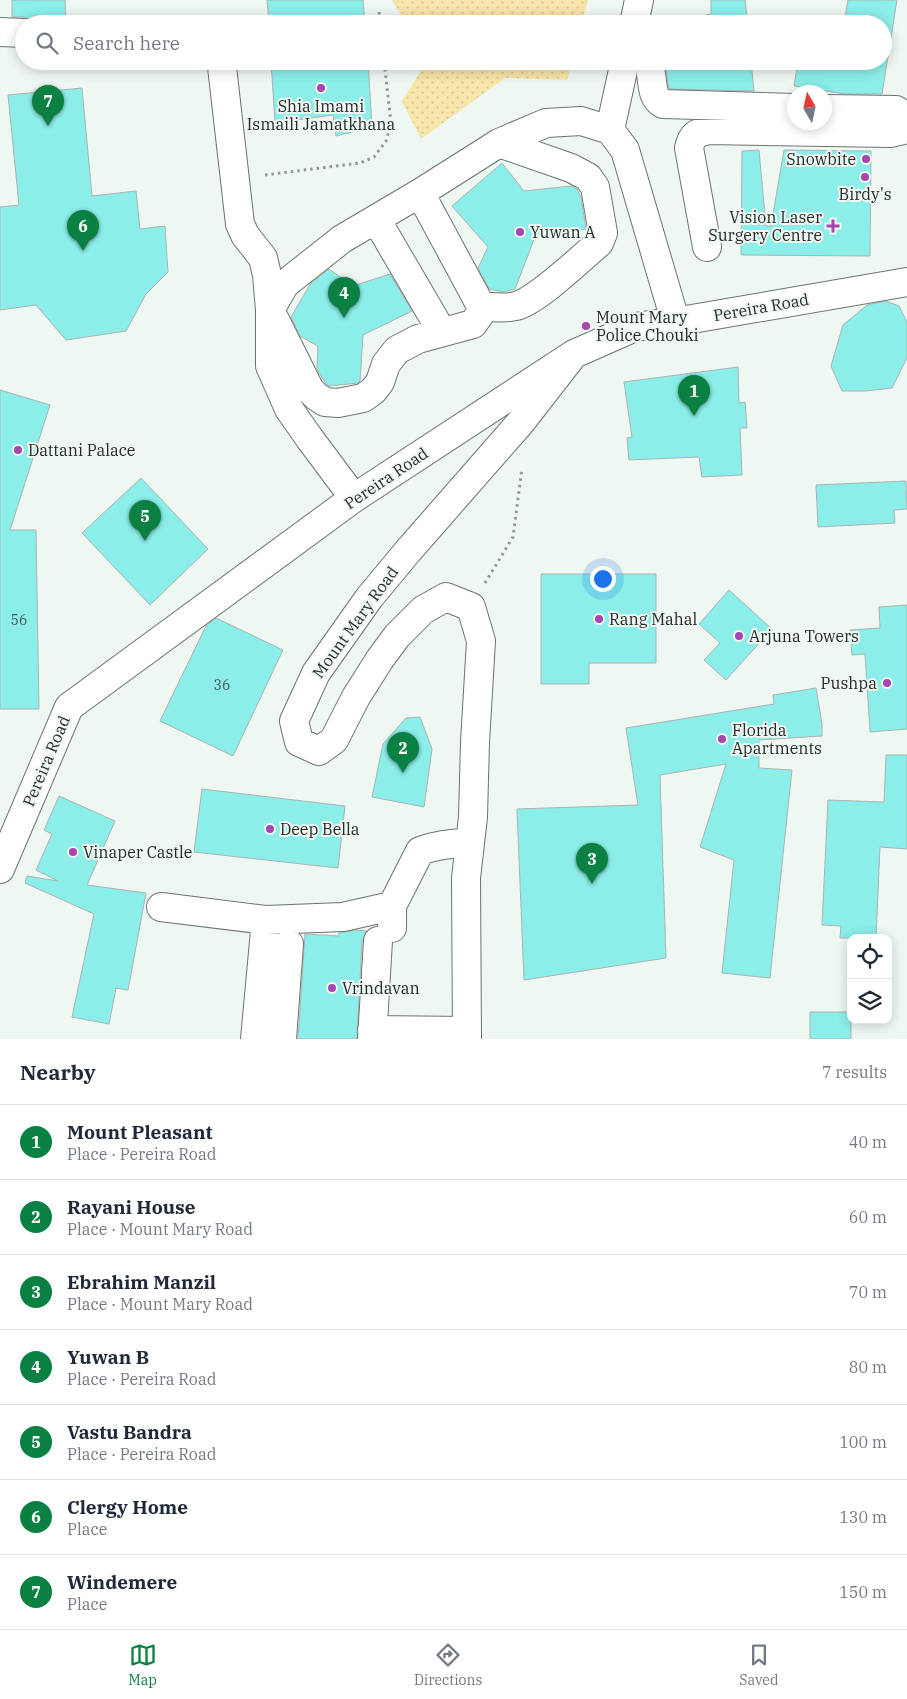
<!DOCTYPE html>
<html lang="en">
<head>
<meta charset="utf-8">
<style>
	:root { --surface:#fff; --page:#f2f2f3; --text:#1f2937; --muted:#747a83; --line:#e0e1e3; --accent:#0b8043 }
	body { margin:0; font-family:"IBM Plex Serif",serif; background:var(--page); color:var(--text) }
	.controls { position:absolute; right:15px; bottom:15px; display:grid; overflow:hidden; border-radius:10px; box-shadow:0 2px 12px #0003 }
	.controls button { width:45px; height:45px; display:grid; place-items:center; padding:0; border:0; border-bottom:1px solid var(--line); background:var(--surface); color:var(--text); font:25px sans-serif }
	.compass { position:absolute; left:787px; top:85px; width:45px; height:45px; border-radius:50%; background:var(--surface); box-shadow:0 2px 12px #0003; rotate:351deg }
	.you { position:absolute; left:602px; top:578px; width:18px; height:18px; margin:-12px; border:4px solid #fff; border-radius:50%; background:#1a73e8; box-shadow:0 0 0 8px #1a73e833 }
	.badge { display:grid; place-items:center; width:32px; height:32px; border-radius:50%; background:var(--accent); color:#fff; font-size:16px; font-weight:700 }
	.pin { position:absolute; translate:-50% -41px; filter:drop-shadow(0 1px 2px #0008) }
	.pin::after { content:''; position:absolute; top:26px; width:18px; height:15px; background:inherit; clip-path:polygon(0 0,100% 0,50% 100%) }
	.list { margin:0; padding:0; list-style:none }
	h2 { display:flex; justify-content:space-between; align-items:center; height:65px; margin:0; padding:0 20px; font-size:21px }
	h2 small { font-size:16px; font-weight:400; color:var(--muted) }
	.list li { display:grid; grid-template-columns:32px 1fr auto; gap:15px; align-items:center; box-sizing:border-box; height:75px; padding:0 20px; border-top:1px solid var(--line) }
	.list b { display:block; font-size:19px; white-space:nowrap }
	.list p { margin:0; font-size:16px; white-space:nowrap; color:var(--muted) }
	.list em { font-size:16px; font-style:normal; color:var(--muted) }
	.icon { flex:none; width:28px; height:28px; fill:none; stroke:currentColor; stroke-width:2; stroke-linecap:round; stroke-linejoin:round }
	.map { position:relative; flex:none; width:907px; height:1039px; overflow:hidden }
	.search { position:absolute; background:var(--surface); box-shadow:0 2px 12px #0003; left:15px; right:15px; top:15px; height:55px; display:flex; align-items:center; gap:12px; box-sizing:border-box; padding:0 18px; border-radius:28px; color:var(--muted); font-size:19px }
	.sheet { height:590px; background:var(--surface) }
	nav { display:flex; justify-content:space-around; align-items:center; box-sizing:border-box; height:70px; border-top:1px solid var(--line); background:var(--surface); font-size:14px; color:var(--muted) }
	nav a { display:grid; justify-items:center; gap:2px }
	nav .on { color:var(--accent) }
	.map>svg:first-child { display:block }
	.grass { fill:url(#grass-dots) }
	.building { fill:#8ceee9; stroke:#a9b5b4 }
	.lines { fill:none; stroke-linecap:round; stroke-linejoin:round }
	.minor-casing { stroke:#6c746f; stroke-width:30 }
	.tertiary-casing { stroke:#6c746f; stroke-width:30 }
	.path { stroke:#939996; stroke-width:3; stroke-dasharray:2.5 4; stroke-linecap:butt }
	.minor { stroke:#fff; stroke-width:28 }
	.tertiary { stroke:#fff; stroke-width:28 }
	.poi-dot { fill:#a646ae; stroke:#eef7f2; stroke-width:2 }
	.labels { text-anchor:middle; dominant-baseline:central; stroke-width:4; stroke-linejoin:round; paint-order:stroke }
	.number-label { font-size:14px; fill:#405b58 }
	.poi-label { font-size:16px; fill:#272a28; stroke:#eef7f2; text-anchor:start }
	.street-label { font-size:16px; fill:#272a28; stroke:#eef7f2 }
</style>
</head>
<body>
<div class="map">
<svg width="907" height="1039" viewBox="0 0 907 1039">
	<defs>
		<pattern id="grass-dots" width="8" height="8" patternUnits="userSpaceOnUse" patternTransform="scale(1.25)"><rect width="8" height="8" fill="#f8e5a9"/><path d="M2 2h.1M6 6h.1" fill="none" stroke="#d5c591" stroke-width="1.8" stroke-linecap="round"/></pattern>
	</defs>
	<rect width="100%" height="100%" fill="#eef7f2"/>
	<path class="grass" d="M392,0H588L582,24H406Z
		M427,61H572L567,80L505,78L421,139L402,101Z"/>
	<path class="building" d="M12,0H65L66,23L36,24L32,20L25,17H12Z
		M267,0H363L365,24H269Z
		M711,0H745L748,24H677V21L711,14Z
		M848,0H897L882,94H845L794,86L798,61H883V24H844Z
		M271,61H368L372,127L336,136L333,115L275,123Z
		M659,61H751L754,91L669,89L666,71L664,65Z
		M82,88L92,196L136,191L140,229L165,226L168,272L146,294L126,331L66,340L36,305L0,310V207L19,205L8,95Z
		M759,150L766,226H771L784,150L871,151L870,256L741,255L742,151Z
		M502,163L524,191L571,186L577,189L581,197L586,229L535,237L515,289L503,292L489,289L478,268L488,247L452,206Z
		M329,269L353,286L390,274L412,311L363,335L360,381L358,383L329,386L326,384L317,369L318,346L300,336L291,317L311,283Z
		M886,301L899,306L907,322V358L892,388L866,391H842L831,366L843,325L867,305Z
		M738,367L739,403L745,402L747,428H740L742,475L702,477L699,457L629,460L627,438L632,437L624,382Z
		M0,390L50,405L10,530H36L39,709H0Z
		M141,478L208,549L150,605L82,533Z
		M906,481L907,509L894,510L895,523L818,527L816,485Z
		M541,574H656V663H589V684H541Z
		M729,590L772,629L726,680L704,660L720,643L699,624Z
		M907,605V729L870,732L865,654L852,655L850,630L880,628L879,607Z
		M216,618L283,650L233,756L160,721L206,626Z
		M816,688L822,724V736L759,740V768L792,770L770,978L722,973L734,860L700,847L726,764L660,775L666,958L524,980L517,809L638,805L626,728L774,704L773,695Z
		M420,717L432,749L424,807L372,797L383,744L406,718Z
		M886,755H907V849L880,847L876,938H840L841,926L822,925L828,800L884,802Z
		M202,789L345,806L338,868L194,852Z
		M59,796L115,821L87,885L146,893L128,990L116,988L109,1024L72,1017L94,914L25,883L27,876L58,881L36,870L52,834L44,830Z
		M355,930L367,931L362,940L357,1039H298L305,934L339,936V933Z
		M810,1012H851V1039H810Z"/>
	<g class="lines">
		<defs>
			<path id="minor" d="M634,24L639,0
				M0,32L24,33
				M222,67L240,224L245,235L263,258L267,275L270,310L310,390L316,396L325,402L338,403L363,398L373,391L380,382L386,364L397,350L418,339L473,324L480,314L481,306L420,193
				M651,74C653,86 652,98 663,104L794,108
				M824,109L896,110L907,117
				M610,130L625,61
				M376,219L442,332
				M707,247L689,148C692,134 697,133 709,130L891,133L907,129
				M481,306C493,307 504,309 516,306C538,300 580,259 599,243L603,233L595,187L588,177L571,168L499,143
				M354,498L310,439L289,409L270,366V310L285,284L342,239L420,193L499,143L546,123L581,121L610,130L625,150L675,320
				M161,907L266,920L343,917L392,906
				M392,928V906L420,851C436,845 452,843 470,843
				M372,1030L467,1031
				M255,1039L266,920
				M282,1039L289,944
				M372,1039L378,941
				M467,1039L466,878L473,817L475,742L481,641L471,607L446,597L423,610L397,636L380,659L356,697L334,740L319,751L299,742L294,721L316,673L369,598L408,551L521,422L570,359"/>
			<path id="tertiary" d="M0,869L69,707L354,498L574,354L635,327L692,319L907,282"/>
		</defs>
		<use href="#minor" class="minor-casing"/>
		<use href="#tertiary" class="tertiary-casing"/>
		<path class="path" d="M379,12L381,24
			M265,175L360,163L374,157L386,141L391,123L384,61
			M485,583L513,537L522,468"/>
		<use href="#minor" class="minor"/>
		<use href="#tertiary" class="tertiary"/>
	</g>
	<g class="poi-dot">
		<circle cx="321" cy="88" r="5"/>
		<circle cx="866" cy="159" r="5"/>
		<circle cx="865" cy="177" r="5"/>
		<path d="M830.5 218.5h5v5h5v5h-5v5h-5v-5h-5v-5h5z"/>
		<circle cx="520" cy="232" r="5"/>
		<circle cx="586" cy="326" r="5"/>
		<circle cx="18" cy="450" r="5"/>
		<circle cx="599" cy="619" r="5"/>
		<circle cx="739" cy="636" r="5"/>
		<circle cx="887" cy="683" r="5"/>
		<circle cx="722" cy="739" r="5"/>
		<circle cx="270" cy="829" r="5"/>
		<circle cx="73" cy="852" r="5"/>
		<circle cx="332" cy="988" r="5"/>
	</g>
	<g class="labels">
		<g class="number-label">
			<text x="19" y="620">56</text>
			<text x="222" y="685">36</text>
		</g>
		<g class="poi-label">
			<text x="321" y="106" text-anchor="middle">Shia Imami<tspan x="321" dy="18">Ismaili Jamatkhana</tspan></text>
			<text x="856" y="159" text-anchor="end">Snowbite</text>
			<text x="865" y="194" text-anchor="middle">Birdy's</text>
			<text x="822" y="217" text-anchor="end">Vision Laser<tspan x="822" dy="18">Surgery Centre</tspan></text>
			<text x="530" y="232">Yuwan A</text>
			<text x="596" y="317">Mount Mary<tspan x="596" dy="18">Police Chouki</tspan></text>
			<text x="28" y="450">Dattani Palace</text>
			<text x="609" y="619">Rang Mahal</text>
			<text x="749" y="636">Arjuna Towers</text>
			<text x="877" y="683" text-anchor="end">Pushpa</text>
			<text x="732" y="730">Florida<tspan x="732" dy="18">Apartments</tspan></text>
			<text x="280" y="829">Deep Bella</text>
			<text x="83" y="852">Vinaper Castle</text>
			<text x="342" y="988">Vrindavan</text>
		</g>
		<g class="street-label">
			<text transform="translate(761 307) rotate(-10)">Pereira Road</text>
			<text transform="translate(386 478) rotate(-34)">Pereira Road</text>
			<text transform="translate(355 622) rotate(-54)">Mount Mary Road</text>
			<text transform="translate(46 761) rotate(-67)">Pereira Road</text>
		</g>
	</g>
</svg>
<div class="controls">
<button><svg class="icon" aria-label="locate" viewBox="0 0 24 24"><circle cx="12" cy="12" r="6"/><path d="M12 2v4M12 18v4M2 12h4M18 12h4"/></svg></button>
<button><svg class="icon" aria-label="layers" viewBox="0 0 24 24"><path d="M12 4l9 5-9 5-9-5zM3 14l9 5 9-5"/></svg></button>
</div>
<svg class="compass" viewBox="-18 -18 36 36"><path d="M0-13l5 13h-10z" fill="#e53935"/><path d="M0 13l5-13h-10z" fill="#747a83"/></svg>
<div class="you"></div>
<div class="pin badge" style="left:694px;top:416px">1</div>
<div class="pin badge" style="left:403px;top:773px">2</div>
<div class="pin badge" style="left:592px;top:884px">3</div>
<div class="pin badge" style="left:344px;top:318px">4</div>
<div class="pin badge" style="left:145px;top:541px">5</div>
<div class="pin badge" style="left:83px;top:251px">6</div>
<div class="pin badge" style="left:48px;top:126px">7</div>
<div class="search"><svg class="icon" aria-label="search" viewBox="0 0 24 24"><circle cx="10" cy="10" r="6"/><path d="M15 15l6 6"/></svg>Search here</div>
</div>
<section class="sheet">
<h2>Nearby<small>7 results</small></h2>
<ul class="list">
<li><span class="badge">1</span><div><b>Mount Pleasant</b><p>Place · Pereira Road</p></div><em>40 m</em></li>
<li><span class="badge">2</span><div><b>Rayani House</b><p>Place · Mount Mary Road</p></div><em>60 m</em></li>
<li><span class="badge">3</span><div><b>Ebrahim Manzil</b><p>Place · Mount Mary Road</p></div><em>70 m</em></li>
<li><span class="badge">4</span><div><b>Yuwan B</b><p>Place · Pereira Road</p></div><em>80 m</em></li>
<li><span class="badge">5</span><div><b>Vastu Bandra</b><p>Place · Pereira Road</p></div><em>100 m</em></li>
<li><span class="badge">6</span><div><b>Clergy Home</b><p>Place</p></div><em>130 m</em></li>
<li><span class="badge">7</span><div><b>Windemere</b><p>Place</p></div><em>150 m</em></li>
</ul>
</section>
<nav>
<a class="on"><svg class="icon" aria-label="map" viewBox="0 0 24 24"><path d="M3 6l6-2 6 2 6-2v14l-6 2-6-2-6 2zM9 4v14M15 6v14"/></svg>Map</a>
<a><svg class="icon" aria-label="directions" viewBox="0 0 24 24"><path d="M12 3l9 9-9 9-9-9zM9 14v-3h6M13 9l2 2-2 2"/></svg>Directions</a>
<a><svg class="icon" aria-label="saved" viewBox="0 0 24 24"><path d="M7 4h10v16l-5-4-5 4z"/></svg>Saved</a>
</nav>
</body>
</html>
